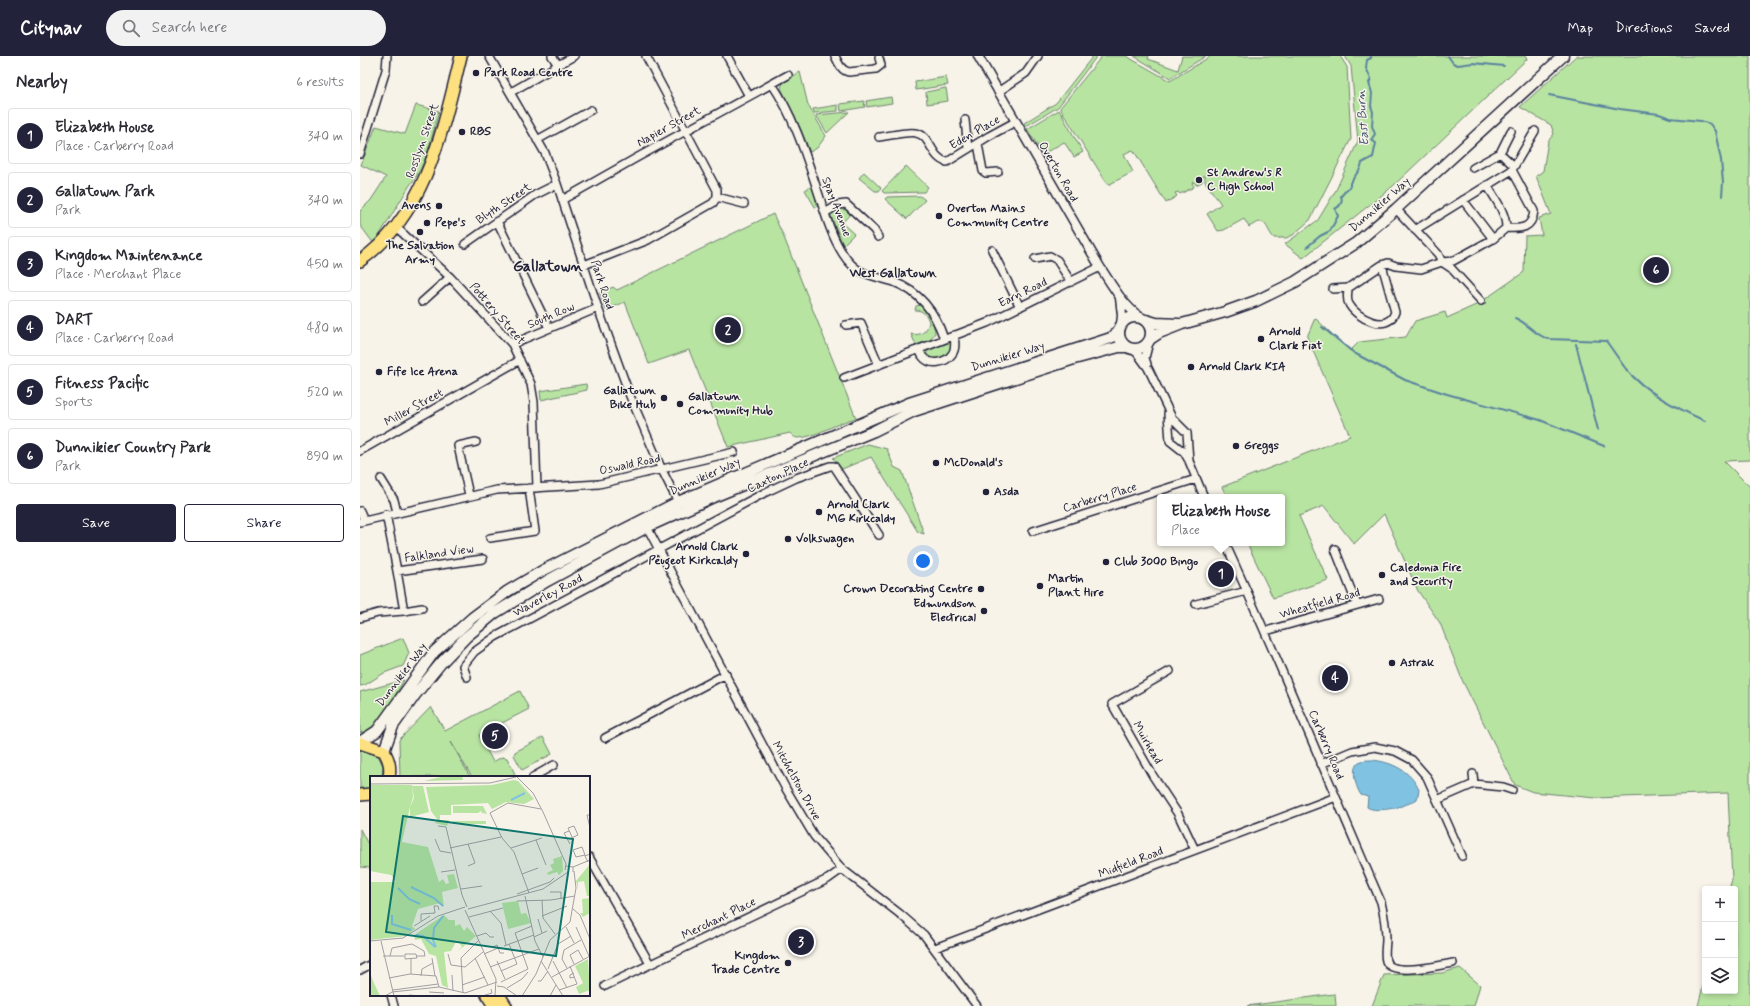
<!DOCTYPE html>
<html lang="en">
<head>
<meta charset="utf-8">
<style>
	:root { --surface:#fff; --page:#f2f2f3; --text:#2b2b33; --muted:#7c7c81; --line:#e1e1e2; --accent:#22223b }
	body { margin:0; font-family:Mynerve,sans-serif; background:var(--page); color:var(--text) }
	.controls { position:absolute; right:12px; bottom:12px; display:grid; overflow:hidden; border-radius:4px; box-shadow:0 2px 6px #0003 }
	.controls button { width:36px; height:36px; display:grid; place-items:center; padding:0; border:0; border-bottom:1px solid var(--line); background:var(--surface); color:var(--text); font:20px sans-serif }
	.you { position:absolute; left:563px; top:505px; width:14px; height:14px; margin:-10px; border:3px solid #fff; border-radius:50%; background:#1a73e8; box-shadow:0 0 0 6px #1a73e833 }
	.badge { display:grid; place-items:center; width:26px; height:26px; border-radius:50%; background:var(--accent); color:#fff; font-size:13px; font-weight:700 }
	.pin { position:absolute; translate:-50% -50%; border:2px solid #fff; box-shadow:0 1px 4px #0006 }
	.popup { position:absolute; left:797px; top:438px; width:128px; height:52px; box-sizing:border-box; display:grid; place-content:center; border-radius:4px; background:var(--surface); filter:drop-shadow(0 1px 3px #0005); font-size:13px; white-space:nowrap; color:var(--muted) }
	.popup b { font-size:15px; color:var(--text) }
	.popup::after { content:''; position:absolute; left:50%; top:100%; margin-left:-8px; border:8px solid transparent; border-top-color:var(--surface) }
	.list { margin:0; padding:0; list-style:none }
	h2 { display:flex; justify-content:space-between; align-items:center; height:52px; margin:0; padding:0 16px; font-size:17px }
	h2 small { font-size:13px; font-weight:400; color:var(--muted) }
	.list li { display:grid; grid-template-columns:26px 1fr auto; gap:12px; align-items:center; box-sizing:border-box; height:56px; margin:0 8px 8px; padding:0 8px; border:1px solid var(--line); border-radius:4px }
	.list b { display:block; font-size:15px; white-space:nowrap }
	.list p { margin:0; font-size:13px; white-space:nowrap; color:var(--muted) }
	.list em { font-size:13px; font-style:normal; color:var(--muted) }
	.actions { display:flex; gap:8px; padding:12px 16px }
	.actions a { flex:1; padding:9px 0; border:1px solid var(--accent); border-radius:4px; text-align:center; font-size:14px; color:var(--accent) }
	.actions .main { background:var(--accent); color:#fff }
	.icon { flex:none; width:22px; height:22px; fill:none; stroke:currentColor; stroke-width:2; stroke-linecap:round; stroke-linejoin:round }
	.map { position:relative; flex:none; width:1390px; height:950px; overflow:hidden }
	header { display:flex; align-items:center; gap:24px; box-sizing:border-box; height:56px; padding:0 20px; background:var(--accent); color:#fff }
	header strong { font-size:19px }
	nav { display:flex; gap:22px; margin-inline-start:auto; font-size:14px }
	.search { width:280px; height:36px; background:var(--page); display:flex; align-items:center; gap:10px; box-sizing:border-box; padding:0 14px; border-radius:22px; color:var(--muted); font-size:15px }
	main { display:flex }
	aside { flex:1; background:var(--surface) }
	.map>svg:first-child { display:block }
	.green { fill:#b8e4a2; stroke:#6d836e }
	.water { fill:#80c2e1; stroke:#5a829f }
	.lines { fill:none; stroke-linecap:round; stroke-linejoin:round }
	.stream { stroke:#5a829f; stroke-width:2 }
	.minor-casing { stroke:#22223b; stroke-width:10 }
	.tertiary-casing { stroke:#22223b; stroke-width:11 }
	.secondary-casing { stroke:#22223b; stroke-width:13 }
	.primary-casing { stroke:#22223b; stroke-width:14 }
	.minor { stroke:#f7f3e8; stroke-width:7 }
	.tertiary { stroke:#f7f3e8; stroke-width:8 }
	.secondary { stroke:#f7f3e8; stroke-width:10 }
	.primary { stroke:#fde080; stroke-width:11 }
	.poi-dot { fill:#22223b; stroke:#f7f3e8; stroke-width:1.5 }
	.labels { text-anchor:middle; dominant-baseline:central; stroke-width:3; stroke-linejoin:round; paint-order:stroke }
	.poi-label { font-size:12px; font-weight:bold; fill:#22223b; stroke:#f7f3e8; text-anchor:start }
	.street-label { font-size:12px; fill:#22223b; stroke:#f7f3e8 }
	.water-label { font-size:13px; font-style:italic; fill:#3e526d; stroke:#f7f3e8 }
	.neighbourhood-label { font-size:13px; font-weight:bold; fill:#22223b; stroke:#f7f3e8 }
	.district-label { font-size:16px; font-weight:bold; fill:#22223b; stroke:#f7f3e8 }
	.inset-river { fill:none; stroke:#80c2e1; stroke-width:2 }
	.inset-road { fill:none; stroke:#a29fa3; stroke-width:1 }
	.view { fill:#0f766e; fill-opacity:0.15; stroke:#0f766e; stroke-width:2 }
	.inset-edge { fill:none; stroke:#22223b; stroke-width:2 }
</style>
</head>
<body>
<header>
<strong>Citynav</strong>
<div class="search"><svg class="icon" aria-label="search" viewBox="0 0 24 24"><circle cx="10" cy="10" r="6"/><path d="M15 15l6 6"/></svg>Search here</div>
<nav><a>Map</a><a>Directions</a><a>Saved</a></nav>
</header>
<main>
<aside>
<h2>Nearby<small>6 results</small></h2>
<ul class="list">
<li><span class="badge">1</span><div><b>Elizabeth House</b><p>Place · Carberry Road</p></div><em>340 m</em></li>
<li><span class="badge">2</span><div><b>Gallatown Park</b><p>Park</p></div><em>340 m</em></li>
<li><span class="badge">3</span><div><b>Kingdom Maintenance</b><p>Place · Merchant Place</p></div><em>450 m</em></li>
<li><span class="badge">4</span><div><b>DART</b><p>Place · Carberry Road</p></div><em>480 m</em></li>
<li><span class="badge">5</span><div><b>Fitness Pacific</b><p>Sports</p></div><em>520 m</em></li>
<li><span class="badge">6</span><div><b>Dunnikier Country Park</b><p>Park</p></div><em>890 m</em></li>
</ul>
<div class="actions"><a class="main">Save</a><a>Share</a></div>
</aside>
<div class="map">
<svg width="1390" height="950" viewBox="0 0 1390 950">
	<rect width="100%" height="100%" fill="#f7f3e8"/>
	<filter id="ink" filterUnits="userSpaceOnUse"><feTurbulence type="fractalNoise" baseFrequency=".025" numOctaves="2"/><feDisplacementMap in="SourceGraphic" scale="8" xChannelSelector="R" yChannelSelector="G"/><feConvolveMatrix kernelMatrix="1 2 1 2 8 2 1 2 1" color-interpolation-filters="sRGB"/></filter>
	<g filter="url(#ink)">
		<path class="green" d="M733,0H737L698,51L666,70L664,67L696,47Z
			M742,0H766L810,25L851,0H980L987,11L991,83L950,164L933,179L926,182H914C904,171 908,159 889,171L884,163L864,174L858,175L847,158L861,148L845,126V120H843L842,126L836,129L834,126L832,127L834,131L820,138L818,136L815,137L817,140L806,147L774,95L772,94L764,98L773,116L748,129L700,52Z
			M774,0H789L788,3L818,14L822,0H846L810,22Z
			M985,0H1165L1167,3L1032,131L943,202L925,188L958,164L976,134L998,85L991,10Z
			M1216,0H1390V404L1364,405L1390,431V950H1338L1345,922V935H1375V833H1369L1372,824L1368,737L1236,742L1173,736L1155,729L1103,626L1080,567L1058,535L1024,458L994,488L964,450L939,460L968,524L913,542L887,487H922V441H867L862,431L990,380L947,281L955,262L990,295L999,286L1046,281L1055,265L1085,256L1087,262L1118,248L1164,216L1165,180L1182,179L1179,162L1191,158L1176,120L1183,115L1188,85L1194,78L1191,69L1160,51Z
			M440,16L448,49L466,80L457,92L450,96L433,56L421,32L423,26Z
			M586,21L588,29L556,34L555,26Z
			M586,32L588,45L567,48L566,36Z
			M531,41L532,47L507,51L506,45Z
			M504,45L505,51L481,55L480,48Z
			M56,49L79,55C72,79 67,110 50,129L14,188L0,169V155L11,144L26,121L1,109L16,70L45,78Z
			M478,49V55L454,57L453,53Z
			M699,54L723,96L714,101L704,86L683,98L667,73Z
			M489,56L467,77L456,59Z
			M546,110L568,131L564,136L524,137L522,135Z
			M504,116L521,132L519,135H515L499,122Z
			M452,130L458,150L455,151L445,134Z
			M560,140L565,144L547,163L525,143L527,141Z
			M485,151L492,156L482,167L494,178L483,189L470,158L473,154Z
			M413,158L423,179L496,362C478,366 454,382 438,382C434,382 432,379 430,377L368,391L329,294L289,308L265,246L246,254L240,237L253,231L257,234Z
			M560,249C567,256 575,268 575,277L570,284L556,289L551,278C561,280 567,276 569,266C567,259 563,254 555,254L556,250Z
			M590,286L591,292L586,300L574,305L566,301L567,295Z
			M226,328L227,334L181,344L180,335Z
			M508,388L527,393L534,411L542,415L564,478L558,476L511,401L482,413L473,402Z
			M204,508L205,510L137,552L30,667L27,665L67,611L103,574L151,537Z
			M43,582L49,597L43,610L24,617L5,629L0,630V599Z
			M44,624C33,642 22,671 0,677V636Z
			M160,635L169,653L119,679L133,706L142,701L147,702L155,718L149,721H112L91,686L110,721H40L39,684L71,651L85,675Z
			M183,681L192,698L162,714L154,699L155,696Z
			M0,691L17,697L23,710L22,721H11V733L0,735Z
			M0,773L11,794V812L0,811Z
			M1100,912L1120,929L1114,950H1012L1024,919L1082,917Z
			M975,938L976,950H887L974,938Z"/>
		<path class="water" d="M1012,704C1032,706 1051,715 1059,734L1057,743C1048,750 1017,758 1007,751L1008,741L1001,739C996,732 990,712 999,706C1003,704 1008,704 1012,704Z"/>
		<g class="lines">
			<path class="stream" d="M1088,0L1093,7L1098,9L1113,7L1144,10
				M1189,39L1260,53L1299,58L1310,62L1341,65L1350,68L1355,75L1361,104L1363,126L1362,140
				M947,191L960,180L970,175L978,160L975,153C981,150 983,146 981,140L990,130V127L1000,113L1002,107L1013,101L1016,87L1011,84L1015,78L1012,70L1013,56L1011,50L1012,37L1009,27L1011,23L1006,12L1007,4L1011,2V0
				M1155,262C1168,267 1175,280 1189,283L1246,285C1253,294 1259,304 1266,313C1286,337 1317,352 1345,365
				M962,271L994,297L1045,324L1087,338L1180,364L1244,390
				M1216,288L1238,374"/>
			<defs>
				<path id="minor" d="M129,0L185,97L197,128L238,252L270,340L302,414L318,446
					M192,0L198,9
					M367,0L389,40
					M475,0C478,6 481,15 489,16L516,13L521,9L519,2
					M412,28C435,62 447,103 460,142C466,161 472,181 483,198C497,220 512,219 534,226C560,236 576,258 584,283
					M151,36L214,0
					M638,36L666,17L678,0
					M605,64L608,93
					M519,81C527,80 549,75 556,77C571,79 571,103 587,106L629,80L655,66
					M177,84L231,54
					M618,88L623,115L626,117L638,116
					M1140,97L1154,110
					M0,98L26,14L27,0
					M1113,112L1140,97L1151,75
					M357,141L384,148
					M202,144L278,101L428,19
					M1103,144L1133,183
					M1036,153L1078,198L1082,206L1091,212L1121,245
					M465,157L478,149L486,148L514,174L518,181
					M137,165L189,272
					M36,171L90,221L152,288L171,328L174,346L177,432
					M1146,172C1161,173 1172,173 1174,155L1152,114
					M1055,174L1152,114L1175,75
					M105,188L175,139L197,128
					M632,194L660,251
					M675,203L690,200L697,204L711,226
					M224,209L288,184L353,147L357,141V134L286,0
					M1022,209L1035,256C1028,278 996,262 989,248C986,243 988,238 988,232L1022,209L1028,207L1036,210L1061,213L1082,206L1093,205L1133,183L1146,172C1146,156 1135,143 1127,129
					M973,233L988,232
					M62,246L90,221
					M486,269L501,267L519,309
					M152,288L238,252
					M771,292L777,297L788,312L812,362L827,377L829,405L844,441
					M559,293C560,295 561,299 563,301C570,310 586,307 592,298C596,293 595,286 594,279
					M787,308L785,302L789,286
					M484,322L627,267L740,211
					M808,358L810,385L824,396L828,403
					M0,395L160,304
					M21,423L34,444L37,456
					M109,439L98,390L116,386
					M0,455L4,464
					M26,458L37,515L123,503
					M0,466L137,434L239,428L374,396
					M287,471L426,733L454,780L482,813L540,858L564,879L617,950
					M673,475L836,423
					M130,482L175,475L169,432
					M865,487C920,606 969,727 1021,846C1024,859 1026,871 1026,883C1026,890 1024,898 1026,905C1031,921 1081,909 1093,907
					M975,493L997,549
					M37,515L44,555L62,552
					M836,548L887,535
					M0,562L18,557L44,555
					M906,575L1019,543
					M810,615L752,648L793,720L818,758L835,794
					M107,621L103,610L114,596L135,581L404,437L436,422L470,410H474L519,479
					M245,682L366,618
					M961,708L992,695L1015,691L1035,695L1052,704L1067,721L1102,800
					M1113,718L1114,728
					M173,721L194,709
					M1077,744L1114,728L1143,731L1152,734
					M229,801L290,908
					M575,892L976,741
					M0,914L11,908
					M245,930L468,823L482,813
					M31,939L34,950"/>
				<path id="tertiary" d="M618,0L740,211C752,229 762,248 780,261
					M760,242L762,259L761,269"/>
				<path id="secondary" d="M759 277a16 16 0 1 1 32 0a16 16 0 1 1-32 0Z
					M786,264L796,267L819,268
					M790,283L799,277L822,268L865,256L896,245L935,226L996,187L1036,153L1203,0
					M0,686L17,675L74,596L112,562L148,535L182,515L318,446L549,347L748,283L755,280L759,273
					M24,695L33,670L55,639L81,607L106,581L135,557L187,525L287,471L351,442L514,375L554,355L714,303L759,291H767"/>
				<path id="primary" d="M0,205C66,159 83,73 101,0
					M0,687L24,695C29,704 31,711 29,721
					M0,739L11,738
					M127,939L134,950
					M139,939L146,950"/>
			</defs>
			<use href="#minor" class="minor-casing"/>
			<use href="#tertiary" class="tertiary-casing"/>
			<use href="#secondary" class="secondary-casing"/>
			<use href="#primary" class="primary-casing"/>
			<use href="#minor" class="minor"/>
			<use href="#tertiary" class="tertiary"/>
			<use href="#secondary" class="secondary"/>
			<use href="#primary" class="primary"/>
		</g>
	</g>
	<g class="poi-dot">
		<circle cx="116" cy="17" r="4"/>
		<circle cx="102" cy="76" r="4"/>
		<circle cx="839" cy="124" r="4"/>
		<circle cx="79" cy="150" r="4"/>
		<circle cx="579" cy="160" r="4"/>
		<circle cx="67" cy="167" r="4"/>
		<circle cx="60" cy="176" r="4"/>
		<circle cx="901" cy="283" r="4"/>
		<circle cx="831" cy="311" r="4"/>
		<circle cx="19" cy="316" r="4"/>
		<circle cx="304" cy="342" r="4"/>
		<circle cx="320" cy="348" r="4"/>
		<circle cx="876" cy="390" r="4"/>
		<circle cx="576" cy="407" r="4"/>
		<circle cx="626" cy="436" r="4"/>
		<circle cx="459" cy="456" r="4"/>
		<circle cx="428" cy="483" r="4"/>
		<circle cx="386" cy="498" r="4"/>
		<circle cx="746" cy="506" r="4"/>
		<circle cx="1022" cy="519" r="4"/>
		<circle cx="680" cy="530" r="4"/>
		<circle cx="621" cy="533" r="4"/>
		<circle cx="624" cy="555" r="4"/>
		<circle cx="1032" cy="607" r="4"/>
		<circle cx="428" cy="907" r="4"/>
	</g>
	<g class="labels">
		<g class="poi-label">
			<text x="124" y="17">Park Road Centre</text>
			<text x="110" y="76">RBS</text>
			<text x="847" y="117">St Andrew's R<tspan x="847" dy="14">C High School</tspan></text>
			<text x="71" y="150" text-anchor="end">Avens</text>
			<text x="587" y="153">Overton Mains<tspan x="587" dy="14">Community Centre</tspan></text>
			<text x="75" y="167">Pepe's</text>
			<text x="60" y="190" text-anchor="middle">The Salvation<tspan x="60" dy="14">Army</tspan></text>
			<text x="909" y="276">Arnold<tspan x="909" dy="14">Clark Fiat</tspan></text>
			<text x="839" y="311">Arnold Clark KIA</text>
			<text x="27" y="316">Fife Ice Arena</text>
			<text x="296" y="335" text-anchor="end">Gallatown<tspan x="296" dy="14">Bike Hub</tspan></text>
			<text x="328" y="341">Gallatown<tspan x="328" dy="14">Community Hub</tspan></text>
			<text x="884" y="390">Greggs</text>
			<text x="584" y="407">McDonald's</text>
			<text x="634" y="436">Asda</text>
			<text x="467" y="449">Arnold Clark<tspan x="467" dy="14">MG Kirkcaldy</tspan></text>
			<text x="436" y="483">Volkswagen</text>
			<text x="378" y="491" text-anchor="end">Arnold Clark<tspan x="378" dy="14">Peugeot Kirkcaldy</tspan></text>
			<text x="754" y="506">Club 3000 Bingo</text>
			<text x="1030" y="512">Caledonia Fire<tspan x="1030" dy="14">and Security</tspan></text>
			<text x="688" y="523">Martin<tspan x="688" dy="14">Plant Hire</tspan></text>
			<text x="613" y="533" text-anchor="end">Crown Decorating Centre</text>
			<text x="616" y="548" text-anchor="end">Edmundson<tspan x="616" dy="14">Electrical</tspan></text>
			<text x="1040" y="607">Astrak</text>
			<text x="420" y="900" text-anchor="end">Kingdom<tspan x="420" dy="14">Trade Centre</tspan></text>
		</g>
		<g class="street-label">
			<text transform="translate(309 71) rotate(-29)">Napier Street</text>
			<text transform="translate(615 77) rotate(-30)">Eden Place</text>
			<text transform="translate(63 85) rotate(-71)">Rosslyn Street</text>
			<text transform="translate(698 116) rotate(60)">Overton Road</text>
			<text transform="translate(144 148) rotate(-34)">Blyth Street</text>
			<text transform="translate(1020 149) rotate(-41)">Dunnikier Way</text>
			<text transform="translate(476 151) rotate(69)">Spay Avenue</text>
			<text transform="translate(242 229) rotate(72)">Park Road</text>
			<text transform="translate(663 237) rotate(-26)">Earn Road</text>
			<text transform="translate(137 258) rotate(49)">Pottery Street</text>
			<text transform="translate(191 260) rotate(-23)">South Row</text>
			<text transform="translate(648 301) rotate(-17)">Dunnikier Way</text>
			<text transform="translate(54 352) rotate(-29)">Miller Street</text>
			<text transform="translate(270 409) rotate(-12)">Oswald Road</text>
			<text transform="translate(418 420) rotate(-25)">Caxton Place</text>
			<text transform="translate(345 421) rotate(-24)">Dunnikier Way</text>
			<text transform="translate(740 442) rotate(-17)">Carberry Place</text>
			<text transform="translate(79 498) rotate(-8)">Falkland View</text>
			<text transform="translate(188 540) rotate(-28)">Waverley Road</text>
			<text transform="translate(960 548) rotate(-16)">Wheatfield Road</text>
			<text transform="translate(42 619) rotate(-53)">Dunnikier Way</text>
			<text transform="translate(787 687) rotate(60)">Muirhead</text>
			<text transform="translate(966 689) rotate(67)">Carberry Road</text>
			<text transform="translate(436 725) rotate(61)">Mitchelston Drive</text>
			<text transform="translate(771 807) rotate(-21)">Midfield Road</text>
			<text transform="translate(359 863) rotate(-26)">Merchant Place</text>
		</g>
		<g class="water-label">
			<text transform="translate(1003 62) rotate(-94)">East Burn</text>
		</g>
		<g class="neighbourhood-label">
			<text x="533" y="217">West Gallatown</text>
		</g>
		<g class="district-label">
			<text x="188" y="210">Gallatown</text>
		</g>
	</g>
	<g transform="translate(10 720)">
		<rect width="220" height="220" fill="#f7f3e8"/>
		<path d="M75,0H92L93,4L54,5ZM144,4L148,5L164,23L154,28L136,26L122,33L118,27L81,29V39H70V44H79L77,50L65,47L67,43L61,35L56,11L122,9ZM0,9H42L43,21L40,31L44,22L42,10H53L59,36L40,41V31L32,66L58,71L69,106L73,103L76,108L79,107L77,99L84,98L88,112L72,116L74,131L70,127L48,133L42,150L45,153L36,160L0,164V106H26L21,99L0,95ZM83,30H113L117,38L112,37L111,35L108,37H83ZM83,45H116V48H83ZM192,80L193,95L189,99L187,96L178,99L177,97L183,94L180,89L184,87L183,83ZM220,88V120H217L214,105L208,106V113L206,105ZM220,122V137L213,141L210,137H213L212,123ZM148,125L151,138L156,137L161,147L138,153L132,127ZM74,139L79,144H85V150L90,148L94,155L97,151L106,160L87,176L92,171L87,164L81,175L74,176L78,212L72,209L66,180L59,178L51,163L45,164L44,159ZM218,183L220,214L209,218L206,211L213,207L205,190ZM0,196L3,205L10,220H0Z" fill="#b8e4a2"/>
		<path class="inset-river" d="M141,24L155,17M41,111L64,122L73,130M28,112L39,123L50,128M22,139V148L41,154M46,159L53,160L65,171M66,171L63,164L64,152L73,140"/>
		<path class="inset-road" d="M147,1L163,17L173,36L196,88L195,94M0,8L120,7L146,1M220,39H217L220,52M68,50L76,51L92,119L97,131M199,55L194,57L200,68M65,63L70,75L81,77M199,63L208,59L204,50L198,52L202,61M166,64L176,89M98,68L105,87L98,90M80,72L131,61M141,72L172,62M215,79L206,81L203,74L212,71L215,79V80M218,86L215,80L220,78M196,90L203,91V96M203,91L220,84M71,96L85,94M152,98L168,92M91,113L112,110M180,116H191V123M159,117L144,76L132,62L120,37L138,27L171,33M147,118L180,106L184,102M155,120L165,165L173,181M172,124L173,142L185,158M147,125L181,124L205,120M98,133L173,113L198,96M203,133L210,139L220,163M95,134L126,203L125,220M120,135L131,147L136,169M65,137L64,130H68L69,134M172,140L197,130M99,141L133,132M168,143L172,157M51,145V138L65,137M44,150L60,140M196,151L204,167M206,151L219,180M107,160L116,157L120,161H124M164,161L177,155M0,165L33,162L68,140L95,131M11,165L24,220M134,170L164,159M123,171L127,169L130,177H134M35,178H46L47,182L35,183ZM78,178L81,189L95,191L113,176M114,178L128,172M13,180H34M20,180L22,172L42,168L54,175L55,180H47M62,182L65,200M105,182L118,209M127,185L135,203M171,185L193,220M183,185L197,212M204,188L200,179L208,174L213,183M120,191L169,173M197,192L192,183L194,174L211,164M178,193L188,168L201,160M131,195L147,188L139,168M204,197L200,199V202L205,201M41,198V183M82,199L83,215M51,200L52,193L63,187M182,201L220,180M19,202L40,198L66,200L69,211M168,205H171L178,195M131,206L158,193L145,157L162,150M92,209L115,201M127,210L134,211L147,220M137,212L152,203L158,196M23,214L68,208M189,214L207,208L200,190M59,216L74,217M93,217L91,182L109,164M39,219L51,220M15,220L22,216L69,211L95,217L127,206M112,220L122,217L121,213M152,220L166,198L180,164L200,146L206,112L204,95M180,220L186,209"/>
		<path class="view" d="M33,40L203,63L186,180L16,156Z"/>
		<rect width="220" height="220" class="inset-edge"/>
	</g>
</svg>
<div class="controls">
<button>+</button>
<button>−</button>
<button><svg class="icon" aria-label="layers" viewBox="0 0 24 24"><path d="M12 4l9 5-9 5-9-5zM3 14l9 5 9-5"/></svg></button>
</div>
<div class="you"></div>
<div class="pin badge" style="left:861px;top:518px">1</div>
<div class="popup"><b>Elizabeth House</b>Place</div>
<div class="pin badge" style="left:368px;top:274px">2</div>
<div class="pin badge" style="left:441px;top:886px">3</div>
<div class="pin badge" style="left:975px;top:622px">4</div>
<div class="pin badge" style="left:135px;top:680px">5</div>
<div class="pin badge" style="left:1296px;top:214px">6</div>
</div>
</main>
</body>
</html>
